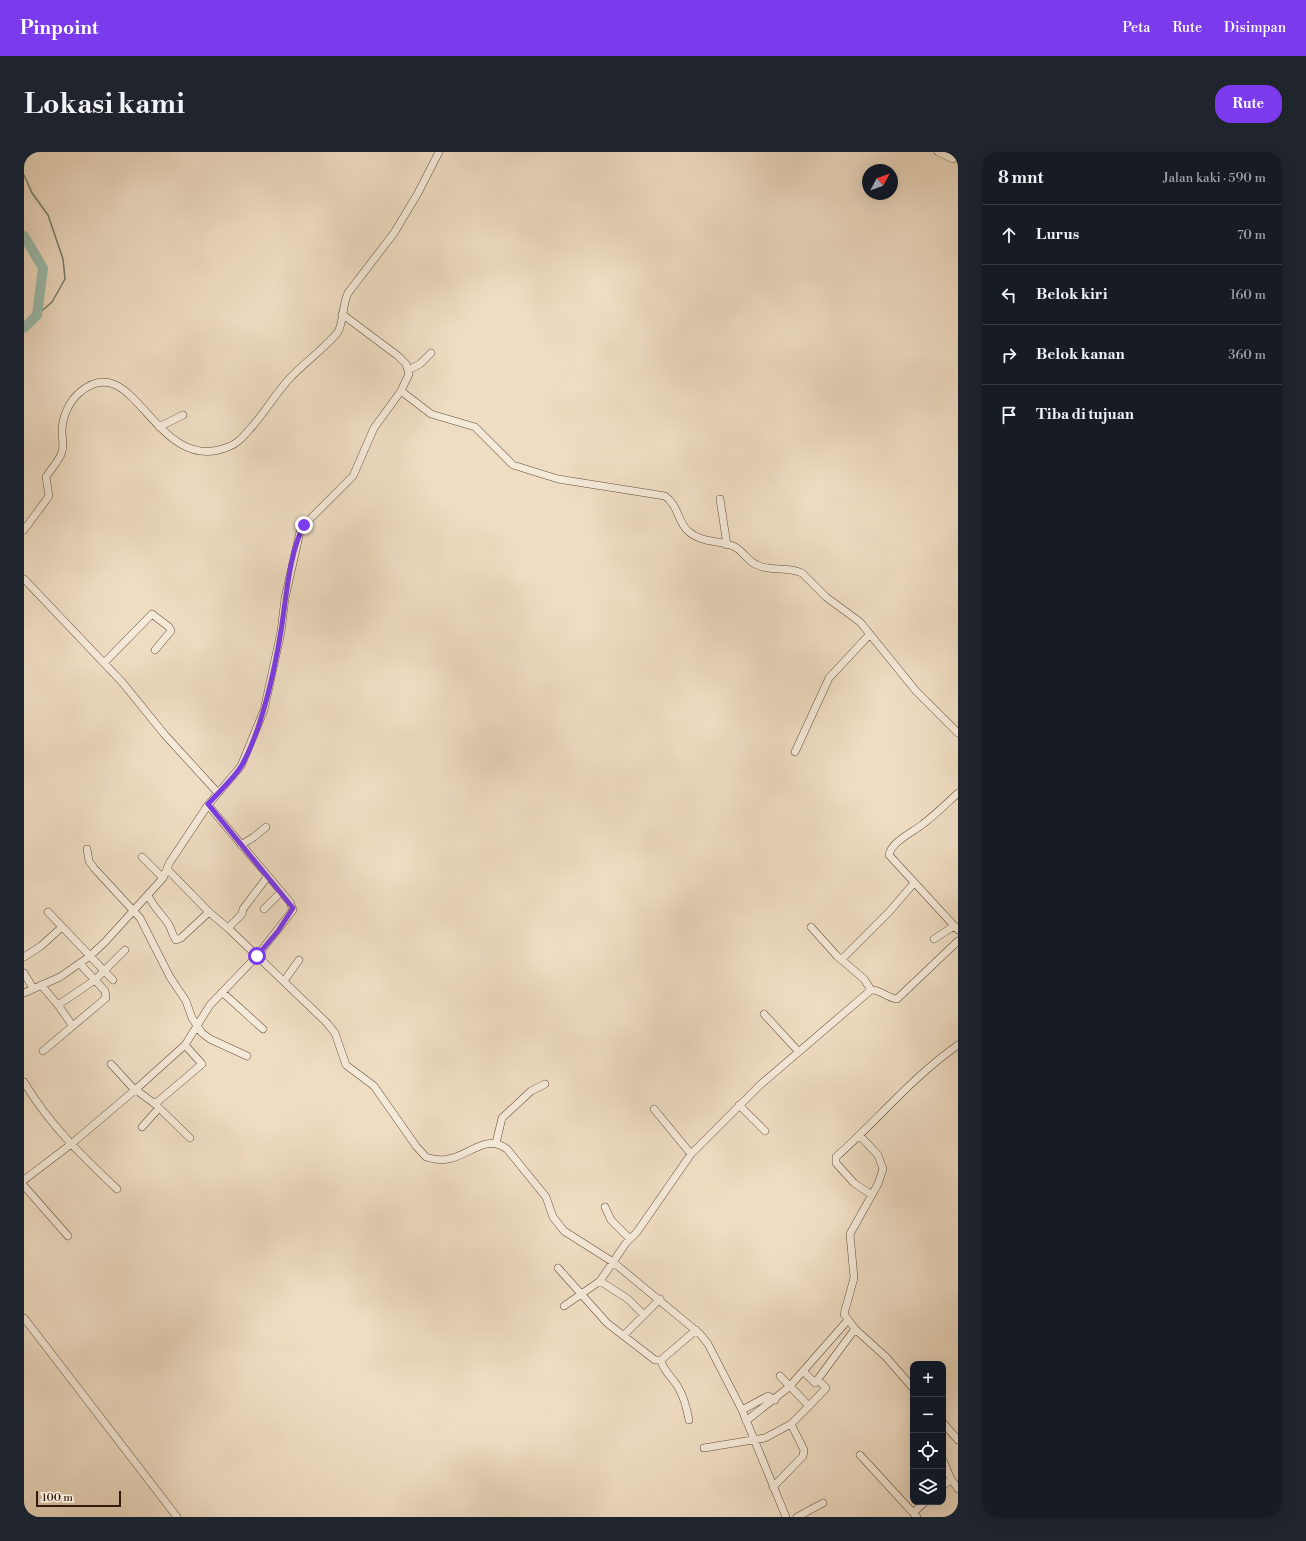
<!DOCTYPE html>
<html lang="id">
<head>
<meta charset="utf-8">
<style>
	:root { --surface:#171b24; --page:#20242c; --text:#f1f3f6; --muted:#9ea1a6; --line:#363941; --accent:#7c3aed }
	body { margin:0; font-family:"Libre Bodoni",serif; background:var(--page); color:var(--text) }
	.controls { position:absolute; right:12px; bottom:12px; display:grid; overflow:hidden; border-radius:8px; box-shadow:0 4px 16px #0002 }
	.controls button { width:36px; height:36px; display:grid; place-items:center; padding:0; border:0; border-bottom:1px solid var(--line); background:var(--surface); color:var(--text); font:20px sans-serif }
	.compass { position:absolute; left:838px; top:12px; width:36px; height:36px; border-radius:50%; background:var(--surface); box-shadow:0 4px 16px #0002; rotate:49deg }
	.scale { position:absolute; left:12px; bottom:10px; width:85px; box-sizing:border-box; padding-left:4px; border:2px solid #331b0b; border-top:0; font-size:11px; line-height:14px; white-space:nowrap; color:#331b0b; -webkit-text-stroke:3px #f5e9d8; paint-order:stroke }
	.stop { position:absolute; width:12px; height:12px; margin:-9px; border:3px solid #7c3aed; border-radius:50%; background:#fff }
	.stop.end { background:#7c3aed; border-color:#fff; box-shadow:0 1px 4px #0008 }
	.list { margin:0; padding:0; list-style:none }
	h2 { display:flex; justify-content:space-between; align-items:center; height:52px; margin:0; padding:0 16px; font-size:17px }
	h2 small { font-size:13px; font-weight:400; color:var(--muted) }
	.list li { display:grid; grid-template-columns:26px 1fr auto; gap:12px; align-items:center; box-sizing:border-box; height:60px; padding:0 16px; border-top:1px solid var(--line) }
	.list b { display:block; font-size:15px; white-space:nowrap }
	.list em { font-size:13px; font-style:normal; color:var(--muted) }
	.icon { flex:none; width:22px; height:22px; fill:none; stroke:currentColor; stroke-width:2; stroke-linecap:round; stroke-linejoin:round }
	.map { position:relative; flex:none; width:934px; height:1365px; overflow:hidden; border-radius:16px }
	header { display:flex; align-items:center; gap:24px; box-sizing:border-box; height:56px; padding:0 20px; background:var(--accent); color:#fff }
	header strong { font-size:19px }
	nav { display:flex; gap:22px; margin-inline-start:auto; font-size:14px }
	.intro { display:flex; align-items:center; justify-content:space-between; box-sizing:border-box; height:96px; padding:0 24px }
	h1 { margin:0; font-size:28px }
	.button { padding:10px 18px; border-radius:16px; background:var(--accent); color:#fff; font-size:14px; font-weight:700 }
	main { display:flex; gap:24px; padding:0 24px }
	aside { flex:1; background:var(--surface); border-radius:16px; box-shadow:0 4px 16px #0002 }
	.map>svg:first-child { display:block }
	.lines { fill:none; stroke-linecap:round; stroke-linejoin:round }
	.stream { stroke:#717c6d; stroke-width:1.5 }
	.river { stroke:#9bbdae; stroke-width:10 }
	.street-casing { stroke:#624c39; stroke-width:8 }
	.street { stroke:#f5e9d8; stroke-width:7 }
	.route { stroke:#7c3aed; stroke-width:5 }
</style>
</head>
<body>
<header>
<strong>Pinpoint</strong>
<nav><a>Peta</a><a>Rute</a><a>Disimpan</a></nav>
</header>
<div class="intro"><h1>Lokasi kami</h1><a class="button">Rute</a></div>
<main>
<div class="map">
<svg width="934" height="1365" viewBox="0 0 934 1365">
	<rect width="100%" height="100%" fill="#efddc3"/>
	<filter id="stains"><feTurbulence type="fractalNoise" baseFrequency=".005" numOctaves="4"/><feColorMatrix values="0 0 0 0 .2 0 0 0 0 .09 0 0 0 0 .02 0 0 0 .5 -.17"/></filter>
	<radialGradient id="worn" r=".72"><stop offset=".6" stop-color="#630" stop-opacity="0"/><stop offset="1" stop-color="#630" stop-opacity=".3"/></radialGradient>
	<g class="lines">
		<path class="stream" d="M0,23L8,41L24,63L39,107L41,127L28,150L13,163"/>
		<path class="river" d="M0,84L19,116L13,163L0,176"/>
		<defs>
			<path id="street" d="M914,0L929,7
				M384,218L396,212L407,201
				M377,239L407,262L451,275L489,313L534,327L641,344C655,354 653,369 664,379C677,391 694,388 709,394C719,398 723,409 733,413C747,420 764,414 778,421L802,445L836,470L892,539L934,581
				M135,275L159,263
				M696,347L703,393
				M0,378L25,344L22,325C27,317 35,309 38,300C40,293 38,286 38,279C38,265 45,250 55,241C111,192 130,325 204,295C213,292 219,285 225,278C240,262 251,242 266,226C281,210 300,197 314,180C320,168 318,154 324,141L370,81L394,41L415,0
				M0,427L98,530L141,583L194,641
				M80,511L128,462L145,475L147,479L131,498
				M771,600L805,526L846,482
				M934,641C922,652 911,663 899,672C889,680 867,690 865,703L934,778
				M217,693L230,685L242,675
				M63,697L65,709L70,716L116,766L146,825L162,849L168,866L178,881L186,887L223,904
				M118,705L139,726
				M143,717L185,760L204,776L303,871L311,881L322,913L350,934L392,994L402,1005C409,1007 417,1009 424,1007C445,1004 462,981 483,997L522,1045L529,1065L540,1079L589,1110L676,1182L684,1192L718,1258L762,1365
				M124,743C129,755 139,763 145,773C148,778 148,783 152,788L157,786L185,760
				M240,757L257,740
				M24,760L89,828
				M787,775L813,804L840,827L847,838
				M204,776L218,762L219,757L244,724
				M910,787L930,774
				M0,805L17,794L38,775
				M818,807L865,760L890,731
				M0,821L9,836
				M260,829L275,808
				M17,833L34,853L48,873
				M198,840L239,877
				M0,841L36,825L66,804L81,790L139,726L146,710L184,653L217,614L240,558L257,480L261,446L276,380L285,368L329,324L350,276L377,239L385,222L382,212L374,204L318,162
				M34,853L71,828L101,798
				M740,862L774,899
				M19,899L82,846L81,839L56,812
				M87,912L108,935L131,952L166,986
				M0,930C25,972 58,1004 93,1037
				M131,952L178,912L161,893
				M715,953L741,979
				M630,957L667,1002
				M118,975L135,956
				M836,984L854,1003L859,1017L854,1032L826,1082L830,1126L820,1162L831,1177L862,1205L889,1236
				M472,991L478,966L507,939L521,932
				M0,1028L46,993L111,938L161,893L186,853L233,804L269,758L266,750L184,653
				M0,1034L44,1084
				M848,1043L830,1031L812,1011V1005C854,968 888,925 934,893
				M581,1055L587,1068L606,1087
				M534,1116L583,1171L631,1208H637L672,1178
				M576,1129L604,1147L620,1163
				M540,1154L576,1129L602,1091L613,1080L667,1002L736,933L847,838C856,837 863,846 873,847L934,789
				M0,1166L153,1365
				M600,1183L636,1147
				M637,1208C639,1219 649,1226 654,1235C660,1245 663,1257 665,1268
				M779,1219L791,1231L831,1177
				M785,1254L802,1236L794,1228
				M718,1258L744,1244L751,1248
				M722,1269L765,1235L824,1168
				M919,1271L934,1288
				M680,1296L741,1286L767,1272L785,1254L756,1224
				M836,1303L893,1365
				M919,1308L927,1327L934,1337
				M919,1334L927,1327
				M749,1335L779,1304L780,1298L767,1272
				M890,1360L901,1350
				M773,1365L799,1351"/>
		</defs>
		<use href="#street" class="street-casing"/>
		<use href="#street" class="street"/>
	</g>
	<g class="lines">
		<path class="route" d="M233,804L254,779L269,756L184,652C193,642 211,625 218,613C238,576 250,521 257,479C262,448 265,401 280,373"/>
	</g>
	<rect width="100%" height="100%" filter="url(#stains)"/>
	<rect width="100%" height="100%" fill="url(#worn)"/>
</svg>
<div class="controls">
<button>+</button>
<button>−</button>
<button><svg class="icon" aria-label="locate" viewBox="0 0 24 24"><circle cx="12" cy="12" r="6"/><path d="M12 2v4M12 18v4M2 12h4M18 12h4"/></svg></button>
<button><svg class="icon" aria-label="layers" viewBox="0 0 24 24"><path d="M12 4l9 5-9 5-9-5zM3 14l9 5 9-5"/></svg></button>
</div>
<svg class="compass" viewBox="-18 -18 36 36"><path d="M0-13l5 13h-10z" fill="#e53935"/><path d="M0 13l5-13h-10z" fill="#9ea1a6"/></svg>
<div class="scale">100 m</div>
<div class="stop" style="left:233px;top:804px"></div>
<div class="stop end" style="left:280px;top:373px"></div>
</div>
<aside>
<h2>8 mnt<small>Jalan kaki · 590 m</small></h2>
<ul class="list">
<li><svg class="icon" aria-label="ahead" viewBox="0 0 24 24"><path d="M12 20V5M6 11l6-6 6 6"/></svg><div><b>Lurus</b></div><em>70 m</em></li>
<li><svg class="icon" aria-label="left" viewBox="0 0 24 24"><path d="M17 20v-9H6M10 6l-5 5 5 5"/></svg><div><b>Belok kiri</b></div><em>160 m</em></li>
<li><svg class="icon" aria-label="right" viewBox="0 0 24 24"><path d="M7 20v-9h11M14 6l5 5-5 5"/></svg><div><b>Belok kanan</b></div><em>360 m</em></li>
<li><svg class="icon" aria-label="arrive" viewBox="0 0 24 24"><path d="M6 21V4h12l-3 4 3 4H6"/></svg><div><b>Tiba di tujuan</b></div></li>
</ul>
</aside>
</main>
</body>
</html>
